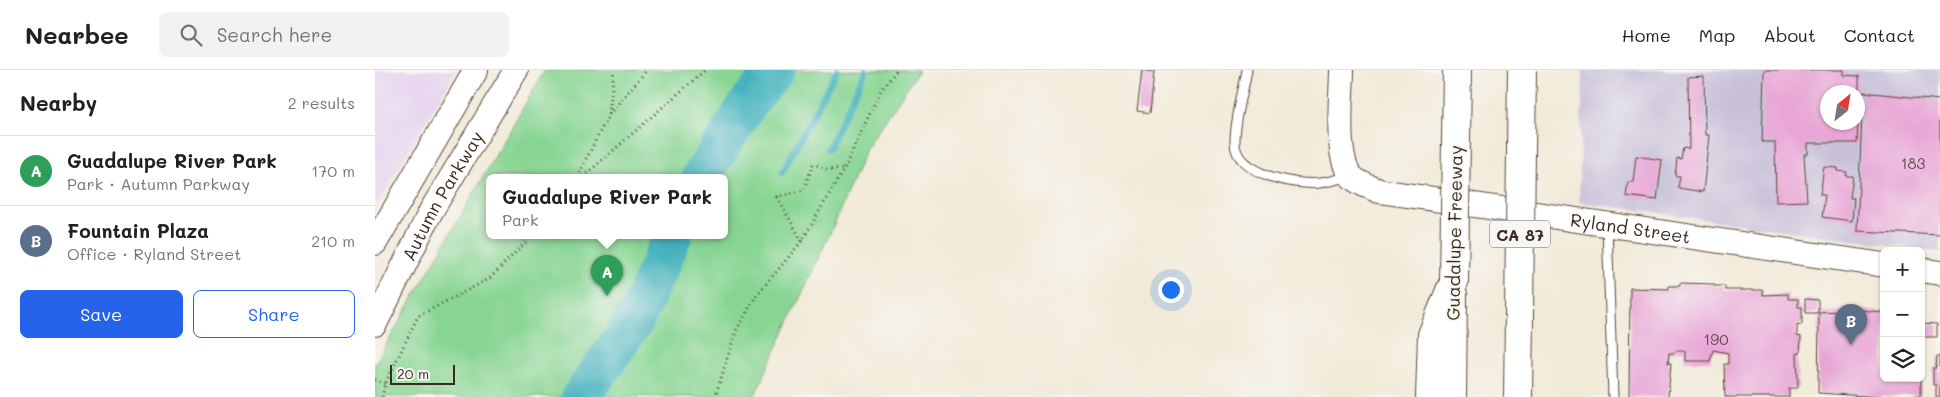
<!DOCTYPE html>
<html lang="en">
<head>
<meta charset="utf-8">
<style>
	:root { --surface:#fff; --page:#f2f2f2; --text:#202124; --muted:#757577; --line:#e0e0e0; --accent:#2563eb }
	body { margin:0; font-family:Mali,sans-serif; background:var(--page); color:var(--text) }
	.controls { position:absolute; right:15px; bottom:15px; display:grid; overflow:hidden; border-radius:8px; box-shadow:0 1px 4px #0004 }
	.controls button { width:45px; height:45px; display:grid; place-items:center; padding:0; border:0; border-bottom:1px solid var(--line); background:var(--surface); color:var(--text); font:25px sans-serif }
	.compass { position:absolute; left:1445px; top:15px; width:45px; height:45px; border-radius:50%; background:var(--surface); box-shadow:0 1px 4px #0004; rotate:30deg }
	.scale { position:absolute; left:15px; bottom:12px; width:65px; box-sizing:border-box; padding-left:5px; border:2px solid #3b2a1e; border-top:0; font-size:14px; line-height:18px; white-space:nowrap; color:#3b2a1e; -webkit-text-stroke:4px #f6f6f2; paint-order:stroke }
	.you { position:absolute; left:795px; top:219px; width:18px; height:18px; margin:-12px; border:4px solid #fff; border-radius:50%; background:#1a73e8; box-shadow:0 0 0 8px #1a73e833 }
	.badge { display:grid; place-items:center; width:32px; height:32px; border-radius:50%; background:var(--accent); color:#fff; font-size:16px; font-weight:700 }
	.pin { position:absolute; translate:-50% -41px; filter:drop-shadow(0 1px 2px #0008) }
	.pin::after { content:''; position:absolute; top:26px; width:18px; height:15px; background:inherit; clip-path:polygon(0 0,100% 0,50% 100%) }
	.popup { position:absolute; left:111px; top:104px; width:242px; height:65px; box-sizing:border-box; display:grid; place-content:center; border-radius:8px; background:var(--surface); filter:drop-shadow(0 1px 4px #0005); font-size:16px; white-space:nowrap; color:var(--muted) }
	.popup b { font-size:19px; color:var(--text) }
	.popup::after { content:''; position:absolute; left:50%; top:100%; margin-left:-10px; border:10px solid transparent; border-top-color:var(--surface) }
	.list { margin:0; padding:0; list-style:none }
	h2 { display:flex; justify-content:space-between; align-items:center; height:65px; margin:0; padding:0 20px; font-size:21px }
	h2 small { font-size:16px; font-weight:400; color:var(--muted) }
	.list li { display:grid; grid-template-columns:32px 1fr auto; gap:15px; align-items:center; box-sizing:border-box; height:70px; padding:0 20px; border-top:1px solid var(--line) }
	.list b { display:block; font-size:19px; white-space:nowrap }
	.list p { margin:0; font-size:16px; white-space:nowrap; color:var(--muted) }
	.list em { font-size:16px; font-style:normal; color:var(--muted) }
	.actions { display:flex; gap:10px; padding:15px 20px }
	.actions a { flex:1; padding:11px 0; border:1px solid var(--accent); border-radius:8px; text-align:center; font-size:18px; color:var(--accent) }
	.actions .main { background:var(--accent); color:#fff }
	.icon { flex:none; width:28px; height:28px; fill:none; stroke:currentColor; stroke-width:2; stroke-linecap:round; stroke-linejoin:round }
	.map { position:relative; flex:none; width:1565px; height:327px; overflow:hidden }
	header { display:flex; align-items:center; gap:30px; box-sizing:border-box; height:70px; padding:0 25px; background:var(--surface); border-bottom:1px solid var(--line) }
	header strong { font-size:24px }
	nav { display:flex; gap:28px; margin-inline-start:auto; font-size:18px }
	.search { width:350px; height:45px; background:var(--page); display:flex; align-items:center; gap:12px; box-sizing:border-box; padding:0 18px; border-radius:8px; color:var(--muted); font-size:19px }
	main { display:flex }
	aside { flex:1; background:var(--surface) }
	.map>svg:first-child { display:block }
	.built { fill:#e7d2ef }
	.industrial { fill:#c8bfd8; fill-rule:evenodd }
	.green { fill:#88d593; stroke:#628058; fill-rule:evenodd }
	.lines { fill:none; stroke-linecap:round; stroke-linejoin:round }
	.stream { stroke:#44b2be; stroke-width:6 }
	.river { stroke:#44b2be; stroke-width:39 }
	.building { fill:#e8a5d5 }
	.lane-casing { stroke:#56473a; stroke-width:11 }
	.secondary-casing { stroke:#56473a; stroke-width:26 }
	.highway-casing { stroke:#56473a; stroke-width:30 }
	.path { stroke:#56473a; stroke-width:3; stroke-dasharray:1 4; stroke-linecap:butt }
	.lane { stroke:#fff; stroke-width:9 }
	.secondary { stroke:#fff; stroke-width:24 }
	.highway { stroke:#fff; stroke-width:28 }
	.highway-bridge-casing { stroke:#56473a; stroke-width:30; stroke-linecap:butt }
	.highway-bridge { stroke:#fff; stroke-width:28 }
	.labels { text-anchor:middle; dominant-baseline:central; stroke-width:4; stroke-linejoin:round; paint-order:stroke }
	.number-label { font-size:15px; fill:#66494c }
	.shield { fill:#f6f6f2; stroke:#73675e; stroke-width:1 }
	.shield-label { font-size:16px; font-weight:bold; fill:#3b2a1e }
	.street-label { font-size:18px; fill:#3b2a1e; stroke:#f6f6f2 }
</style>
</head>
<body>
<header>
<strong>Nearbee</strong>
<div class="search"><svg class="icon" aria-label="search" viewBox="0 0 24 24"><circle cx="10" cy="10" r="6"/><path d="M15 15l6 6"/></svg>Search here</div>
<nav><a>Home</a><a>Map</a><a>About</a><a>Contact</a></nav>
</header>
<main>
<aside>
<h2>Nearby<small>2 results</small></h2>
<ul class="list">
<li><span class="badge" style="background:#2e9e5b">A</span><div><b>Guadalupe River Park</b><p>Park · Autumn Parkway</p></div><em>170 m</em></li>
<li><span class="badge" style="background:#5c6f8a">B</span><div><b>Fountain Plaza</b><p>Office · Ryland Street</p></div><em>210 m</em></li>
</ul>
<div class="actions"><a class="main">Save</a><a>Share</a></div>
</aside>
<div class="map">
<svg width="1565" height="327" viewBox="0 0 1565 327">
	<rect width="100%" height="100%" fill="#f6f6f2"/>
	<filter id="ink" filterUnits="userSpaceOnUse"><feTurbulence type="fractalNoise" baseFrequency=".02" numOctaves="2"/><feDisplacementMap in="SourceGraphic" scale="10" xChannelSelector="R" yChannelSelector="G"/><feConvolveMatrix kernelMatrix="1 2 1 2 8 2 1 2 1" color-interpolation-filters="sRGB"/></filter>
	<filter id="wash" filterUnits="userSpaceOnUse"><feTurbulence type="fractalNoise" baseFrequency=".0096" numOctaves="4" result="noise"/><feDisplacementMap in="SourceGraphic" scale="20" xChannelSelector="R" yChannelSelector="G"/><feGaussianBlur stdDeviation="1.12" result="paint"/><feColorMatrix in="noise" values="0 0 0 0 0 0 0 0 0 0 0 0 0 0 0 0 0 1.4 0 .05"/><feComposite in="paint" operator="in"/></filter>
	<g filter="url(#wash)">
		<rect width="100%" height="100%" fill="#f2ead8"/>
		<path class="built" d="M0,0H81L0,138Z"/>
		<path class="industrial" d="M1208,0H1565V182L1204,132ZM1452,22H1482V52H1452Z"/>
		<path class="green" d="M170,0H544L491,79L457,159L379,327H0V294ZM114,107H350V165H114Z"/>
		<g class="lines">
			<path class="stream" d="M453,79L491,0
				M407,103L462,0"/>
			<path class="river" d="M326,107L375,31L400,0
				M206,327L260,250L298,165"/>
		</g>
		<g id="blocks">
			<path class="building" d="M767,0L779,2L775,43L762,41Z
				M1389,0H1469V5L1484,6V22H1452V52H1483L1482,73H1433V84H1429L1432,131L1401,132L1400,72H1387Z
				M1329,6L1330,65H1334L1328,122L1303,118L1305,106H1300L1302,88L1306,89L1308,78L1314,79L1313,7Z
				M1488,22L1565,30V165L1482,161Z
				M1261,86L1287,90L1282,130L1251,126L1253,112H1258Z
				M1449,97L1463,98V101L1472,102L1471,106H1478L1475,128H1479L1477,151L1447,147L1450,125H1445Z
				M1305,213L1339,214V216H1350V220H1388V225L1413,224V229H1423V237H1427V255L1422,254V266L1426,267L1425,283H1422L1423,318H1414V327H1350L1349,294H1353V283L1338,280L1335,291H1310V281H1300L1299,283H1294L1293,293H1296L1293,327H1254L1255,218L1294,219V216H1305Z
				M1430,229L1443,230V243H1430Z
				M1484,240L1509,242V308H1546V325L1506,327L1443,323L1444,242Z
				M1548,253L1562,254V267H1548Z
				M1562,286H1565V327H1561V315H1558V298H1561Z"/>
		</g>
	</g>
	<g filter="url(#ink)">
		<use href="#blocks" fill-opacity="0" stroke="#56473a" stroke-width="1"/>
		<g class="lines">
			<defs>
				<path id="lane" d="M872,0C868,23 860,49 860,72C859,104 921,116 945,113C955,112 965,108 975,106
					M1232,156L1238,327"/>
				<g id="secondary">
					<path id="s1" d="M967,0C967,25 959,88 977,107C984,114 995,117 1004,121L1509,195"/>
					<path d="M0,173L101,0"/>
					<path d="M1546,200L1565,203"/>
					<path id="s2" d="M0,254L56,141L141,0"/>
				</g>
				<path id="highway" d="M1055,327L1057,265L1079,211
					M1077,327L1078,225"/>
			</defs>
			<use href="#lane" class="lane-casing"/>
			<use href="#secondary" class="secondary-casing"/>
			<use href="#highway" class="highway-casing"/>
			<path class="path" d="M234,44L239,0
				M202,107L234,44L272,0
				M208,107L330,0
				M427,171L402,127L429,120L438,94L454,100L468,99
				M0,310L10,314
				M7,327L10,314L43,246L114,209L158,165
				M340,327L361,261L381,226L427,171L469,99L506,20L522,0"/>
			<use href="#lane" class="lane"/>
			<use href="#secondary" class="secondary"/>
			<use href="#highway" class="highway"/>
			<defs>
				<path id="highway-bridge" d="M1079,211L1082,0
					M1143,327L1147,0"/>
			</defs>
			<use href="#highway-bridge" class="highway-bridge-casing"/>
			<use href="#highway-bridge" class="highway-bridge"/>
		</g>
	</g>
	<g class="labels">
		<g class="number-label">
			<text x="1538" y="93">183</text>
			<text x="1341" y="269">190</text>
		</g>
		<rect class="shield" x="1115" y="150.5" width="60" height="27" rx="4"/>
		<g class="shield-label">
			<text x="1145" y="164">CA 87</text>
		</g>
		<g class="street-label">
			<text stroke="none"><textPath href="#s2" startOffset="145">Autumn Parkway</textPath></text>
			<text stroke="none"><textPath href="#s1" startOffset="394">Ryland Street</textPath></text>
			<text transform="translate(1079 163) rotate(-89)">Guadalupe Freeway</text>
		</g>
	</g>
</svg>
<div class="controls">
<button>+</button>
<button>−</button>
<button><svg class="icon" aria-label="layers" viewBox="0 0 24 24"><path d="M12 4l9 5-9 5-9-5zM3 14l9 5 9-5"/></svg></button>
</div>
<svg class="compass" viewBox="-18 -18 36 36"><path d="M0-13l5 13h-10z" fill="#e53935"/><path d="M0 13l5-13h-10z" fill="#757577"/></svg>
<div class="scale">20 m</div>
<div class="you"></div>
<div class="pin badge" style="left:232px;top:226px;background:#2e9e5b">A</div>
<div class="popup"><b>Guadalupe River Park</b>Park</div>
<div class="pin badge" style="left:1476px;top:275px;background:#5c6f8a">B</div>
</div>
</main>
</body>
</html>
